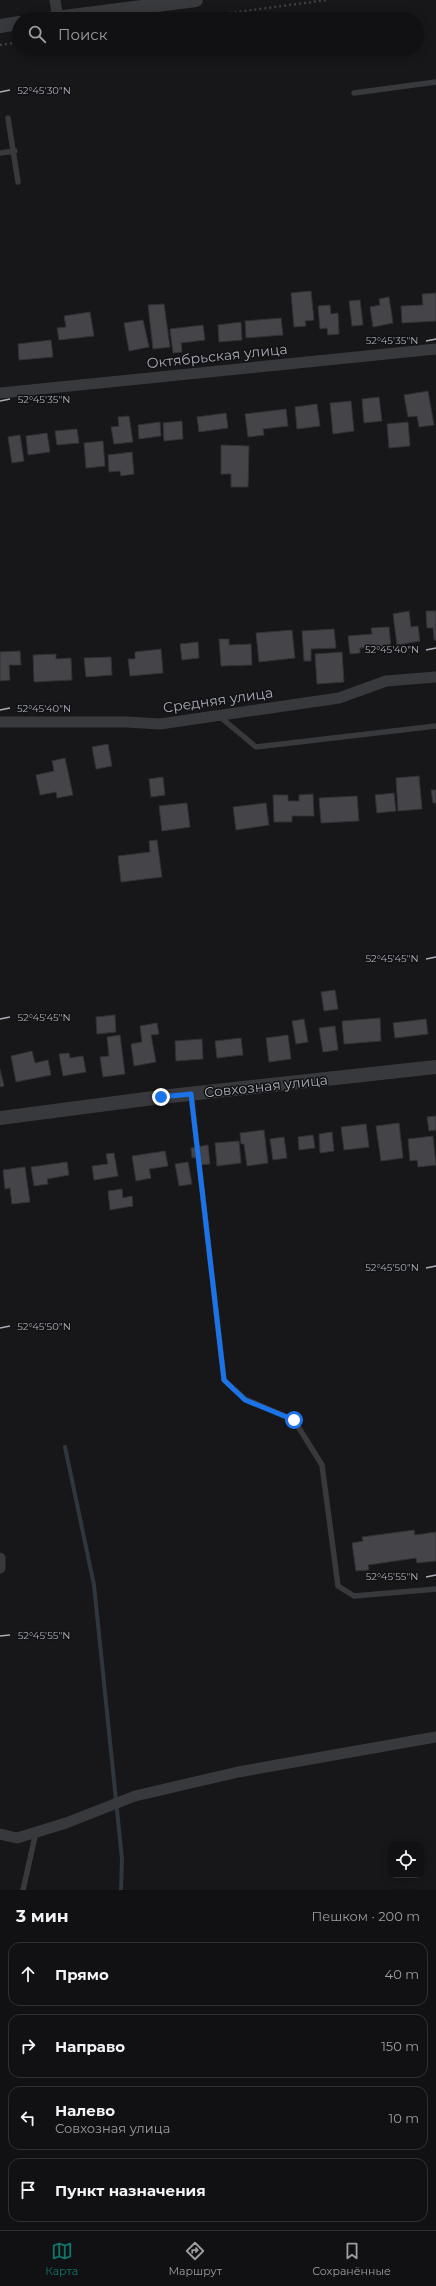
<!DOCTYPE html>
<html lang="ru">
<head>
<meta charset="utf-8">
<style>
	:root { --surface:#111113; --page:#1a1a1c; --text:#f1f3f6; --muted:#9c9da0; --line:#303133; --accent:#0f766e }
	body { margin:0; font-family:Montserrat,sans-serif; background:var(--page); color:var(--text) }
	.controls { position:absolute; right:12px; bottom:12px; display:grid; overflow:hidden; border-radius:8px; box-shadow:0 2px 10px #0003 }
	.controls button { width:36px; height:36px; display:grid; place-items:center; padding:0; border:0; border-bottom:1px solid var(--line); background:var(--surface); color:var(--text); font:20px sans-serif }
	.stop { position:absolute; width:12px; height:12px; margin:-9px; border:3px solid #1a73e8; border-radius:50%; background:#fff }
	.stop.end { background:#1a73e8; border-color:#fff; box-shadow:0 1px 4px #0008 }
	.list { margin:0; padding:0; list-style:none }
	h2 { display:flex; justify-content:space-between; align-items:center; height:52px; margin:0; padding:0 16px; font-size:17px }
	h2 small { font-size:13px; font-weight:400; color:var(--muted) }
	.list li { display:grid; grid-template-columns:26px 1fr auto; gap:12px; align-items:center; box-sizing:border-box; height:64px; margin:0 8px 8px; padding:0 8px; border:1px solid var(--line); border-radius:12px }
	.list b { display:block; font-size:15px; white-space:nowrap }
	.list p { margin:0; font-size:13px; white-space:nowrap; color:var(--muted) }
	.list em { font-size:13px; font-style:normal; color:var(--muted) }
	.icon { flex:none; width:22px; height:22px; fill:none; stroke:currentColor; stroke-width:2; stroke-linecap:round; stroke-linejoin:round }
	.map { position:relative; flex:none; width:436px; height:1890px; overflow:hidden }
	.search { position:absolute; background:var(--surface); box-shadow:0 2px 10px #0003; left:12px; right:12px; top:12px; height:44px; display:flex; align-items:center; gap:10px; box-sizing:border-box; padding:0 14px; border-radius:22px; color:var(--muted); font-size:15px }
	.sheet { height:340px; background:var(--surface) }
	nav { display:flex; justify-content:space-around; align-items:center; box-sizing:border-box; height:56px; border-top:1px solid var(--line); background:var(--surface); font-size:11px; color:var(--muted) }
	nav a { display:grid; justify-items:center; gap:2px }
	nav .on { color:var(--accent) }
	.map>svg:first-child { display:block }
	.lines { fill:none; stroke-linecap:round; stroke-linejoin:round }
	.stream { stroke:#30363e; stroke-width:4 }
	.building { fill:#444449; stroke:#323135 }
	.path { stroke:#3e3f44; stroke-width:2.5; stroke-dasharray:2 3; stroke-linecap:butt }
	.service { stroke:#38393d; stroke-width:5.5 }
	.minor { stroke:#38393d; stroke-width:11 }
	.tertiary { stroke:#38393d; stroke-width:14 }
	.route { stroke:#1a73e8; stroke-width:5 }
	.ticks { fill:none; stroke:#aaadb8; stroke-width:1.5 }
	.labels { text-anchor:middle; dominant-baseline:central; stroke-width:3; stroke-linejoin:round; paint-order:stroke }
	.street-label { font-size:14px; fill:#aaadb8; stroke:#121214 }
	.ticks-label { font-size:10px; text-anchor:middle; fill:#aaadb8; stroke:#121214; stroke-width:3; stroke-linejoin:round; paint-order:stroke }
</style>
</head>
<body>
<div class="map">
<svg width="436" height="1890" viewBox="0 0 436 1890">
	<rect width="100%" height="100%" fill="#171719"/>
	<g class="lines">
		<path class="stream" d="M65,1447L94,1585L122,1859L121,1890"/>
	</g>
	<path class="building" d="M311,291L314,320L305,321L306,326L294,327L291,293Z
		M436,293V321L402,323L401,306L423,305L422,294Z
		M389,297L393,323L373,327L370,307L380,305L379,299Z
		M360,300L363,325L352,326L349,301Z
		M164,304L170,347L153,349L148,305Z
		M330,305L331,314L338,313L339,334L328,335L327,328L320,329L318,306Z
		M90,312L94,336L59,340L57,328L66,327L64,316Z
		M281,318L283,335L246,338L245,321Z
		M143,320L149,347L129,351L124,323Z
		M241,322L242,340L219,342L218,325Z
		M203,325L205,340L181,343L182,352L173,353L170,329Z
		M51,340L53,357L19,360L18,344Z
		M428,391L434,425L419,427L417,416L408,417L404,395Z
		M379,397L382,421L364,423L362,399Z
		M351,401L354,431L333,434L330,403Z
		M317,404L320,426L297,429L295,407Z
		M286,409L288,426L263,429L264,435L248,437L245,414Z
		M226,413L228,428L199,432L197,417Z
		M129,416L133,442L114,444L111,427L119,426L118,417Z
		M182,421L183,439L164,441L163,423Z
		M160,422L161,436L139,439L138,425Z
		M408,422L410,446L389,448L387,424Z
		M77,429L79,443L57,445L55,431Z
		M47,433L50,452L28,455L26,436Z
		M20,435L24,461L12,463L8,437Z
		M103,441L105,466L86,468L84,443Z
		M221,445L249,446L248,487H231V474H221Z
		M132,452L134,474L121,476L120,471L109,472L108,455Z
		M409,611L411,627L418,626L420,641L397,645L393,614Z
		M426,611H436V640H434L433,628H427Z
		M389,627L391,646L360,648V653L350,654L348,636L372,634L371,628Z
		M334,629L336,648L311,649V661H304L302,631Z
		M292,630L295,658L259,662L256,633Z
		M219,639H229V645L251,644L252,665L221,666Z
		M198,642L199,658L182,660L180,644Z
		M161,649L163,673L130,676L128,659H135V652Z
		M20,651L21,665H9L10,680L0,681V652Z
		M342,652L344,682L317,684L315,654Z
		M56,654V659L71,658L72,680L34,682L33,655Z
		M111,657L112,675L86,677L84,658Z
		M108,744L112,766L96,769L92,747Z
		M65,758L73,795L57,798L56,792L40,795L36,775L54,771L52,761Z
		M419,776L422,809L398,811L396,778Z
		M163,777L165,795L151,797L149,779Z
		M431,790H436V803H433Z
		M394,793L396,811L377,813L375,795Z
		M313,794L314,816H292V822H274L273,795H288V801H299V795Z
		M357,796L359,821L321,823L319,798Z
		M187,803L190,827L162,831L159,806Z
		M266,803L269,825L236,830L233,807Z
		M157,840L162,877L121,882L118,856L150,852L149,841Z
		M335,990L338,1009L324,1011L321,992Z
		M115,1015L116,1032L97,1034L96,1017Z
		M380,1018L381,1041L344,1044L342,1021Z
		M304,1019L308,1042L296,1044L292,1021Z
		M426,1019L428,1034L395,1038L393,1023Z
		M157,1023L159,1034L151,1035L156,1062L134,1066L131,1044L142,1042L140,1026Z
		M335,1026L338,1050L323,1052L319,1028Z
		M120,1035L125,1074L103,1077L100,1057L109,1056L107,1037Z
		M288,1035L291,1059L269,1062L266,1038Z
		M241,1038L243,1055L217,1058L215,1041Z
		M202,1039L203,1059L176,1061L175,1041Z
		M32,1051L35,1063L48,1060L51,1075L16,1082L11,1056Z
		M69,1053L70,1058L83,1056L86,1072L63,1076L59,1054Z
		M0,1069L4,1086L0,1087Z
		M436,1116V1130L429,1131L427,1117Z
		M399,1123L403,1158L381,1161L376,1126Z
		M366,1124L369,1147L344,1150L341,1127Z
		M264,1130L268,1163L247,1166L244,1144H241L240,1133Z
		M332,1132L334,1151L320,1153L319,1134Z
		M313,1135L315,1148L299,1150L298,1137Z
		M433,1136L436,1165L418,1167L417,1160L410,1161L408,1139Z
		M284,1137L287,1158L273,1160L270,1139Z
		M239,1141L241,1163L217,1166L215,1143Z
		M208,1145L210,1164L200,1165L199,1157L192,1158L191,1148Z
		M165,1151L168,1166L149,1169L151,1178L136,1181L132,1156Z
		M114,1153L118,1176L94,1180L92,1166L108,1164L106,1154Z
		M67,1162L69,1175L47,1179L48,1184L34,1186L31,1167Z
		M188,1162L192,1184L179,1186L175,1164Z
		M25,1167L30,1202L12,1204L10,1188L5,1189L3,1170Z
		M122,1189L123,1198L132,1196L133,1206L110,1210L108,1191Z
		M414,1530L415,1535L436,1532V1561L417,1563L416,1558L368,1565L369,1570L356,1571L352,1543L363,1541L362,1537Z"/>
	<g class="lines">
		<path class="path" d="M185,19L327,0
			M0,45L19,42"/>
		<path class="service" d="M354,93L436,82
			M8,118L18,182
			M0,153L15,151
			M219,716L256,747L436,726
			M191,1094L224,1380L245,1399L294,1420L322,1465L338,1586L354,1596L436,1589
			M23,1890L36,1832"/>
		<path class="minor" d="M55,0L58,18
			M0,393L436,349
			M0,722H126L160,724L339,698L386,681L436,677
			M0,1558V1568
			M0,1834L17,1838L66,1823L135,1796L238,1772L436,1737"/>
		<path class="tertiary" d="M48,19L196,0
			M0,26L19,23
			M0,1118L161,1097L436,1067"/>
	</g>
	<g class="lines">
		<path class="route" d="M161,1097L191,1094L224,1380L245,1400L294,1420"/>
	</g>
	<path class="ticks" d="M0,92L10,90M426,341L436,339M0,401L10,399M426,650L436,648M0,710L10,708M426,959L436,957M0,1019L10,1017M426,1268L436,1266M0,1328L10,1326M426,1577L436,1575M0,1636L10,1635"/>
	<g class="labels">
		<g class="street-label">
			<text transform="translate(217 356) rotate(-6)">Октябрьская улица</text>
			<text transform="translate(218 700) rotate(-8)">Средняя улица</text>
			<text transform="translate(266 1086) rotate(-6)">Совхозная улица</text>
		</g>
	</g>
	<g class="ticks-label">
		<text x="44" y="94">52°45'30"N</text>
		<text x="392" y="344">52°45'35"N</text>
		<text x="44" y="403">52°45'35"N</text>
		<text x="392" y="653">52°45'40"N</text>
		<text x="44" y="712">52°45'40"N</text>
		<text x="392" y="962">52°45'45"N</text>
		<text x="44" y="1021">52°45'45"N</text>
		<text x="392" y="1271">52°45'50"N</text>
		<text x="44" y="1330">52°45'50"N</text>
		<text x="392" y="1580">52°45'55"N</text>
		<text x="44" y="1639">52°45'55"N</text>
	</g>
</svg>
<div class="controls">
<button><svg class="icon" aria-label="locate" viewBox="0 0 24 24"><circle cx="12" cy="12" r="6"/><path d="M12 2v4M12 18v4M2 12h4M18 12h4"/></svg></button>
</div>
<div class="stop" style="left:294px;top:1420px"></div>
<div class="stop end" style="left:161px;top:1097px"></div>
<div class="search"><svg class="icon" aria-label="search" viewBox="0 0 24 24"><circle cx="10" cy="10" r="6"/><path d="M15 15l6 6"/></svg>Поиск</div>
</div>
<section class="sheet">
<h2>3 мин<small>Пешком · 200 m</small></h2>
<ul class="list">
<li><svg class="icon" aria-label="ahead" viewBox="0 0 24 24"><path d="M12 20V5M6 11l6-6 6 6"/></svg><div><b>Прямо</b></div><em>40 m</em></li>
<li><svg class="icon" aria-label="right" viewBox="0 0 24 24"><path d="M7 20v-9h11M14 6l5 5-5 5"/></svg><div><b>Направо</b></div><em>150 m</em></li>
<li><svg class="icon" aria-label="left" viewBox="0 0 24 24"><path d="M17 20v-9H6M10 6l-5 5 5 5"/></svg><div><b>Налево</b><p>Совхозная улица</p></div><em>10 m</em></li>
<li><svg class="icon" aria-label="arrive" viewBox="0 0 24 24"><path d="M6 21V4h12l-3 4 3 4H6"/></svg><div><b>Пункт назначения</b></div></li>
</ul>
</section>
<nav>
<a class="on"><svg class="icon" aria-label="map" viewBox="0 0 24 24"><path d="M3 6l6-2 6 2 6-2v14l-6 2-6-2-6 2zM9 4v14M15 6v14"/></svg>Карта</a>
<a><svg class="icon" aria-label="directions" viewBox="0 0 24 24"><path d="M12 3l9 9-9 9-9-9zM9 14v-3h6M13 9l2 2-2 2"/></svg>Маршрут</a>
<a><svg class="icon" aria-label="saved" viewBox="0 0 24 24"><path d="M7 4h10v16l-5-4-5 4z"/></svg>Сохранённые</a>
</nav>
</body>
</html>
